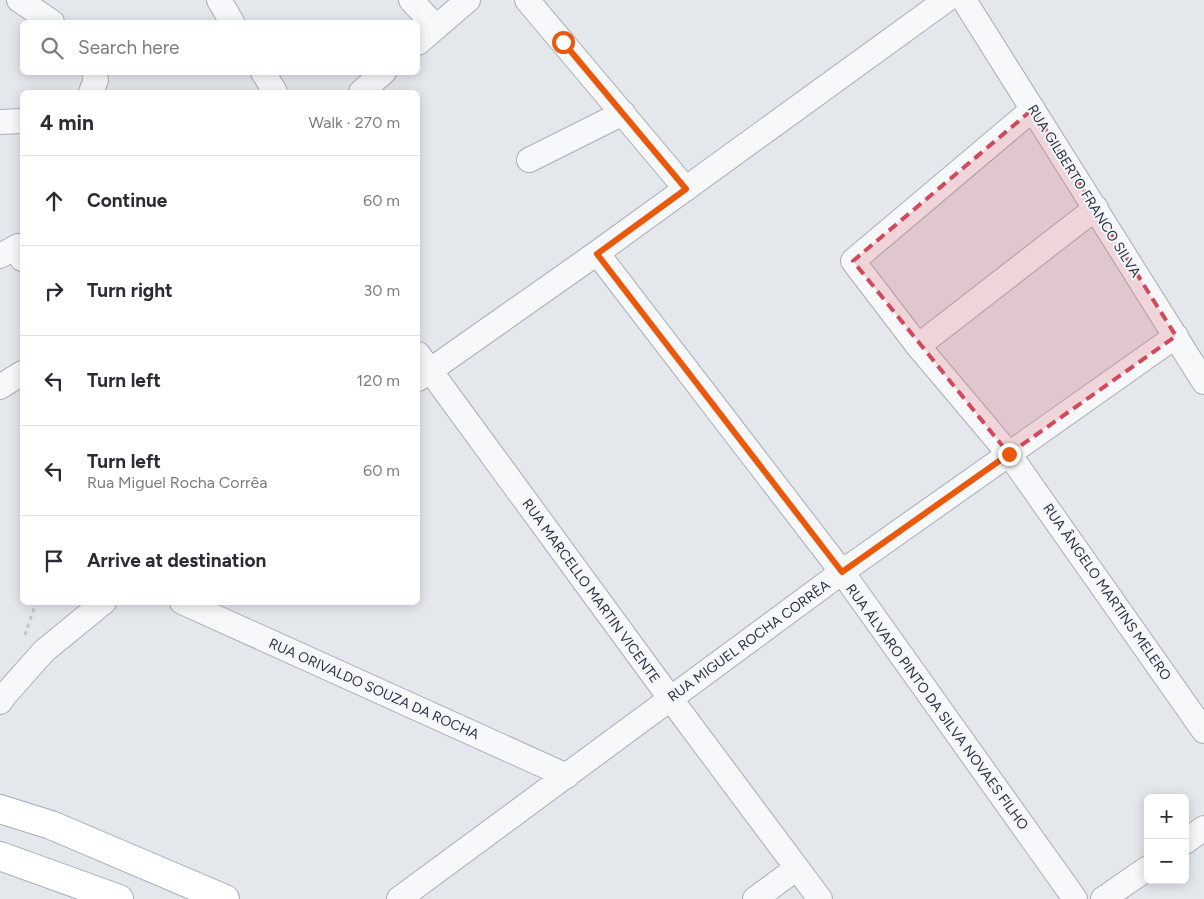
<!DOCTYPE html>
<html lang="en">
<head>
<meta charset="utf-8">
<style>
	:root { --surface:#fff; --page:#f2f2f3; --text:#2b2b33; --muted:#7c7c81; --line:#e1e1e2 }
	body { margin:0; font-family:Figtree,sans-serif; background:var(--page); color:var(--text) }
	.controls { position:absolute; right:15px; bottom:15px; display:grid; overflow:hidden; border-radius:8px; box-shadow:0 2px 12px #0003 }
	.controls button { width:45px; height:45px; display:grid; place-items:center; padding:0; border:0; border-bottom:1px solid var(--line); background:var(--surface); color:var(--text); font:25px sans-serif }
	.stop { position:absolute; width:15px; height:15px; margin:-11px; border:4px solid #ea580c; border-radius:50%; background:#fff }
	.stop.end { background:#ea580c; border-color:#fff; box-shadow:0 1px 5px #0008 }
	.list { margin:0; padding:0; list-style:none }
	h2 { display:flex; justify-content:space-between; align-items:center; height:65px; margin:0; padding:0 20px; font-size:21px }
	h2 small { font-size:16px; font-weight:400; color:var(--muted) }
	.list li { display:grid; grid-template-columns:32px 1fr auto; gap:15px; align-items:center; box-sizing:border-box; height:90px; padding:0 20px; border-top:1px solid var(--line) }
	.list b { display:block; font-size:19px; white-space:nowrap }
	.list p { margin:0; font-size:16px; white-space:nowrap; color:var(--muted) }
	.list em { font-size:16px; font-style:normal; color:var(--muted) }
	.icon { flex:none; width:28px; height:28px; fill:none; stroke:currentColor; stroke-width:2; stroke-linecap:round; stroke-linejoin:round }
	.map { position:relative; flex:none; width:1204px; height:899px; overflow:hidden }
	.search { position:absolute; background:var(--surface); box-shadow:0 2px 12px #0003; left:20px; top:20px; width:400px; height:55px; display:flex; align-items:center; gap:12px; box-sizing:border-box; padding:0 18px; border-radius:8px; color:var(--muted); font-size:19px }
	.panel { position:absolute; background:var(--surface); box-shadow:0 2px 12px #0003; left:20px; top:90px; width:400px; height:515px; border-radius:8px }
	.map>svg:first-child { display:block }
	.lines { fill:none; stroke-linecap:round; stroke-linejoin:round }
	.minor-casing { stroke:#a9aeb7; stroke-width:26 }
	.major-casing { stroke:#a3abb8; stroke-width:30 }
	.path { stroke:#c2c5cb; stroke-width:3; stroke-dasharray:4 4; stroke-linecap:butt }
	.minor { stroke:#f7f8fa; stroke-width:24 }
	.major { stroke:#fff; stroke-width:28 }
	.route { stroke:#ea580c; stroke-width:6 }
	.marked { fill:#d1495b; fill-opacity:0.2; stroke:#d1495b; stroke-width:4; stroke-dasharray:10 6; stroke-linejoin:round }
	.labels { text-anchor:middle; dominant-baseline:central; stroke-width:4; stroke-linejoin:round; paint-order:stroke }
	.street-label { font-size:14px; fill:#2b3445; stroke:#f4f6f9 }
</style>
</head>
<body>
<div class="map">
<svg width="1204" height="899" viewBox="0 0 1204 899">
	<rect width="100%" height="100%" fill="#e4e7ec"/>
	<g class="lines">
		<defs>
			<path id="minor" d="M19,0L52,22
				M219,0L232,22
				M411,0L436,27
				M527,0L686,189
				M964,0L1204,382
				M418,43L468,0
				M263,72L275,92
				M91,92L96,80L94,72
				M361,92L384,72
				M1033,109L853,261L918,346L1096,208
				M0,122L22,121
				M529,160L623,113
				M597,253L842,572L1075,899
				M0,256L18,246L22,259
				M918,346L1009,454L1204,731
				M418,354L670,698L820,899
				M418,379L597,253L946,0
				M0,387L22,373
				M182,602L567,776
				M0,702L5,695L44,651L104,602
				M1185,842L1204,828
				M399,899L842,572L1176,336
				M755,899L797,868
				M1103,899L1148,868"/>
			<path id="major" d="M0,809L51,825L225,899
				M0,856L119,899"/>
		</defs>
		<use href="#minor" class="minor-casing"/>
		<use href="#major" class="major-casing"/>
		<path class="path" d="M25,635L36,602"/>
		<use href="#minor" class="minor"/>
		<use href="#major" class="major"/>
	</g>
	<g class="lines">
		<path class="route" d="M563,42L686,189L597,254L842,572L1009,454"/>
	</g>
	<path class="marked" d="M1033,109L1176,336L1009,454L853,261Z"/>
	<g class="labels">
		<g class="street-label">
			<text transform="translate(1084 191) rotate(58)">RUA GILBERTO FRANCO SILVA</text>
			<text transform="translate(591 591) rotate(54)">RUA MARCELLO MARTIN VICENTE</text>
			<text transform="translate(1107 592) rotate(55)">RUA ÂNGELO MARTINS MELERO</text>
			<text transform="translate(749 641) rotate(-36)">RUA MIGUEL ROCHA CORRÊA</text>
			<text transform="translate(374 689) rotate(24)">RUA ORIVALDO SOUZA DA ROCHA</text>
			<text transform="translate(937 707) rotate(54)">RUA ÁLVARO PINTO DA SILVA NOVAES FILHO</text>
		</g>
	</g>
</svg>
<div class="controls">
<button>+</button>
<button>−</button>
</div>
<div class="stop" style="left:563px;top:42px"></div>
<div class="stop end" style="left:1009px;top:454px"></div>
<div class="search"><svg class="icon" aria-label="search" viewBox="0 0 24 24"><circle cx="10" cy="10" r="6"/><path d="M15 15l6 6"/></svg>Search here</div>
<section class="panel">
<h2>4 min<small>Walk · 270 m</small></h2>
<ul class="list">
<li><svg class="icon" aria-label="ahead" viewBox="0 0 24 24"><path d="M12 20V5M6 11l6-6 6 6"/></svg><div><b>Continue</b></div><em>60 m</em></li>
<li><svg class="icon" aria-label="right" viewBox="0 0 24 24"><path d="M7 20v-9h11M14 6l5 5-5 5"/></svg><div><b>Turn right</b></div><em>30 m</em></li>
<li><svg class="icon" aria-label="left" viewBox="0 0 24 24"><path d="M17 20v-9H6M10 6l-5 5 5 5"/></svg><div><b>Turn left</b></div><em>120 m</em></li>
<li><svg class="icon" aria-label="left" viewBox="0 0 24 24"><path d="M17 20v-9H6M10 6l-5 5 5 5"/></svg><div><b>Turn left</b><p>Rua Miguel Rocha Corrêa</p></div><em>60 m</em></li>
<li><svg class="icon" aria-label="arrive" viewBox="0 0 24 24"><path d="M6 21V4h12l-3 4 3 4H6"/></svg><div><b>Arrive at destination</b></div></li>
</ul>
</section>
</div>
</body>
</html>
